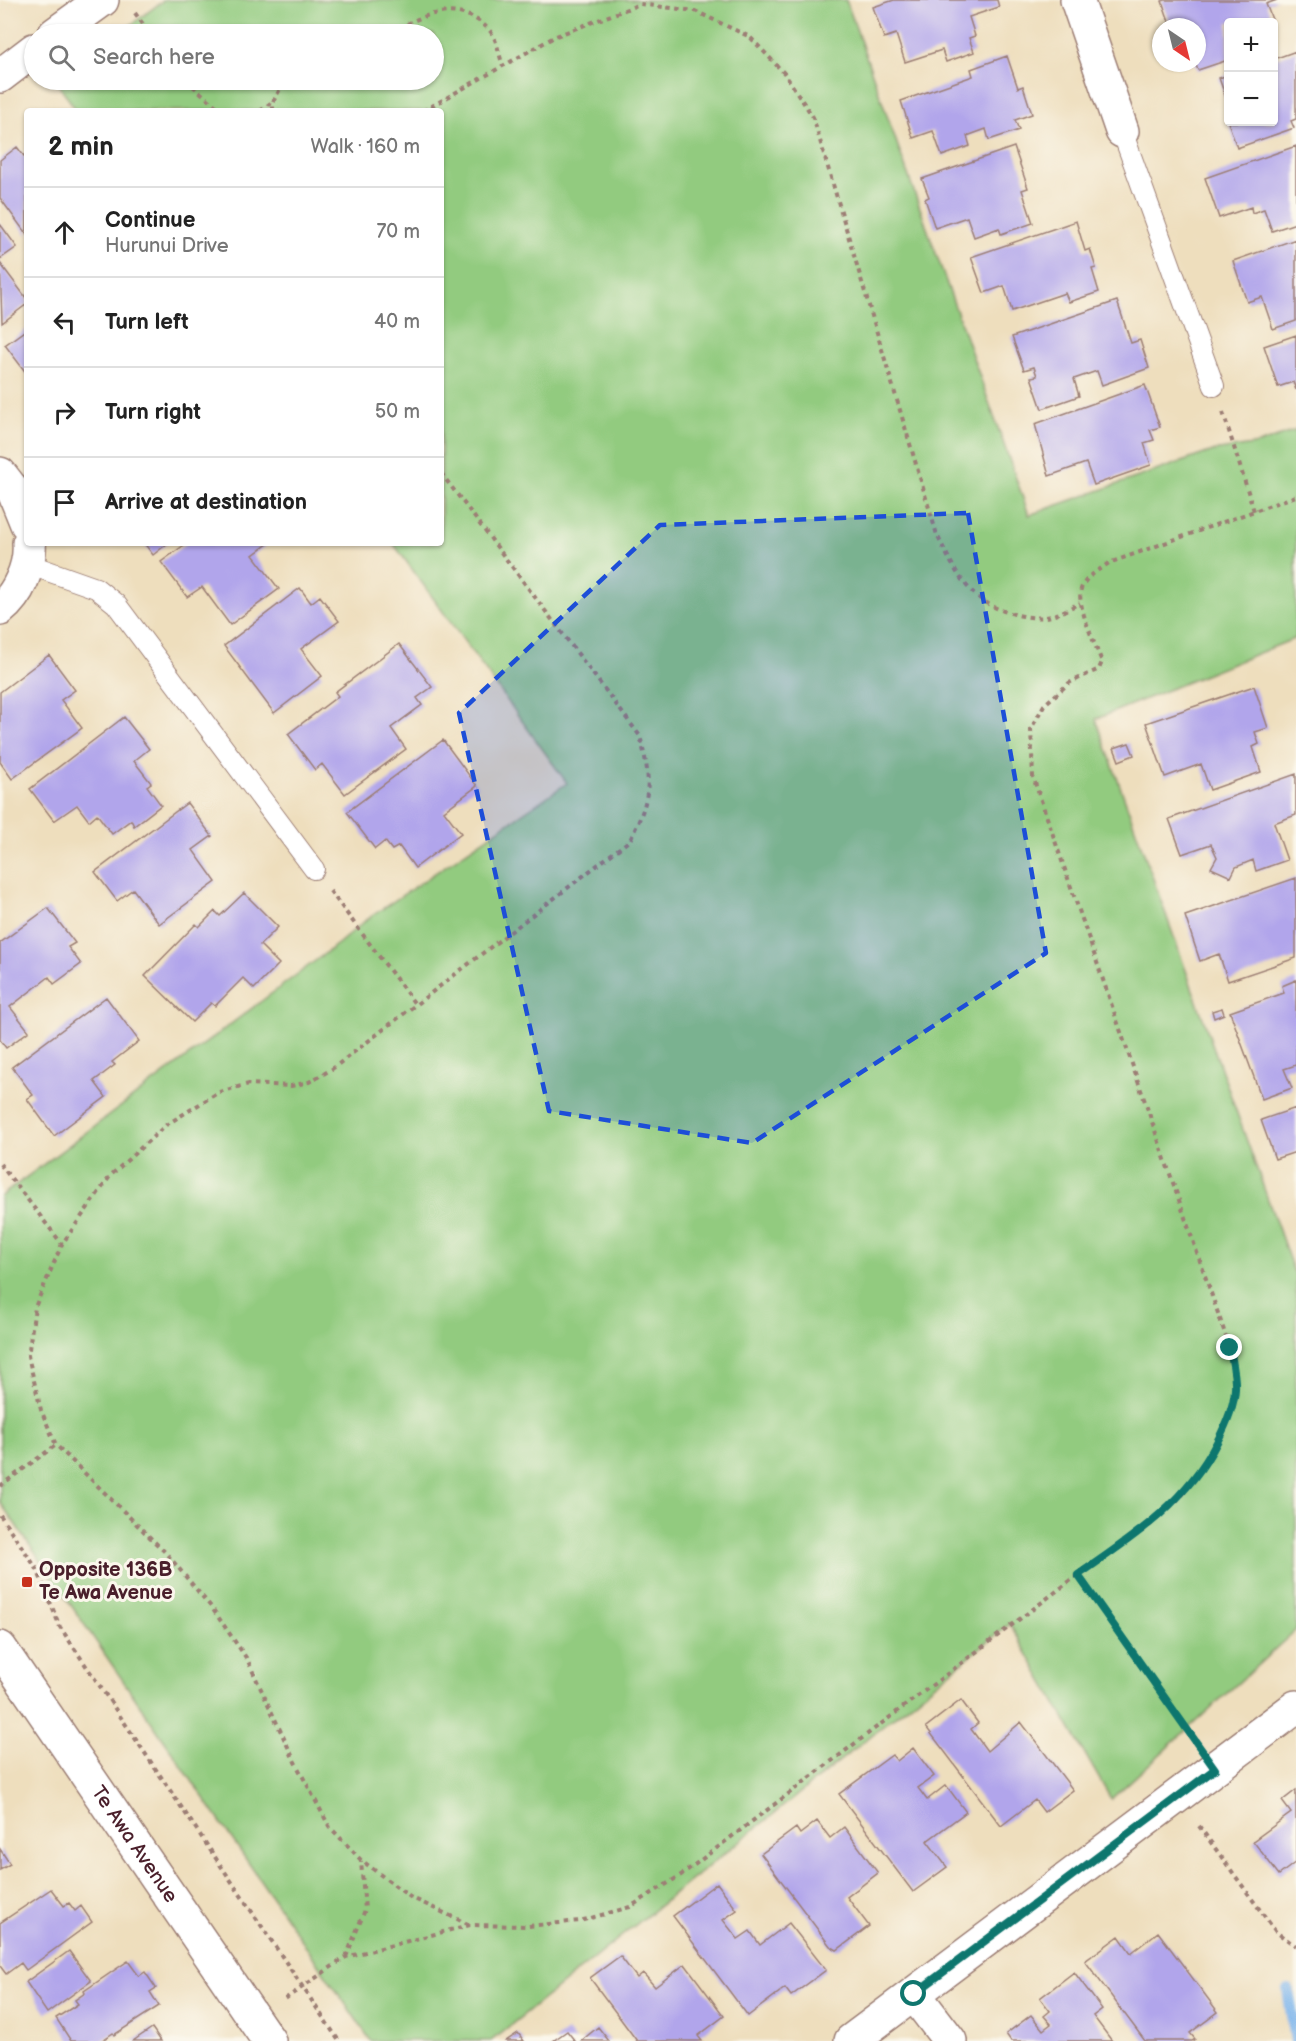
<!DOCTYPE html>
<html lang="en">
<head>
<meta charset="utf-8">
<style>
	:root { --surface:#fff; --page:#f6f6f6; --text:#222; --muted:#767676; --line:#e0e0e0 }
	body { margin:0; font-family:"Balsamiq Sans",sans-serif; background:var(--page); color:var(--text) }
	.controls { position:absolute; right:18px; top:18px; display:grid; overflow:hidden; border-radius:6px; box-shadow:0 2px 4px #0004 }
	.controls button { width:54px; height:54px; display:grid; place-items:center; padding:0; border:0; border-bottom:2px solid var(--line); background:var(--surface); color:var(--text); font:30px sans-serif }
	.compass { position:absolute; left:1152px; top:18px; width:54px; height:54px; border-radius:50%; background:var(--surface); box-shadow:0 2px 4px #0004; rotate:145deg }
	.stop { position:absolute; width:18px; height:18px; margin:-14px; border:4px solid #0f766e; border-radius:50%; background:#fff }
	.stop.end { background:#0f766e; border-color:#fff; box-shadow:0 2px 6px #0008 }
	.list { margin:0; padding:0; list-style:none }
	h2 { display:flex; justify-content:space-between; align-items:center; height:78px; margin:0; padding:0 24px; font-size:26px }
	h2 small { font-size:20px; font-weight:400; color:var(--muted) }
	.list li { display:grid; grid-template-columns:39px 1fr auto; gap:18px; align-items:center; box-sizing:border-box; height:90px; padding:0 24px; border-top:2px solid var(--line) }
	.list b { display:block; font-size:22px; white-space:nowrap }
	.list p { margin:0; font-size:20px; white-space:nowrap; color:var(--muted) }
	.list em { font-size:20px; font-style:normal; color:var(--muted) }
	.icon { flex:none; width:33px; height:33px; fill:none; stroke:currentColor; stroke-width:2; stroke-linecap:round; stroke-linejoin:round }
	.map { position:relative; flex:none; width:1296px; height:2041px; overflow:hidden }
	.search { position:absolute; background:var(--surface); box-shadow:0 2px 4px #0004; left:24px; top:24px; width:420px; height:66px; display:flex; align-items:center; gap:15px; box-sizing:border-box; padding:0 21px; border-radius:33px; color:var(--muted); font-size:22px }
	.panel { position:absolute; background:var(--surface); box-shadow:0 2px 4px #0004; left:24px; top:108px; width:420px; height:438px; border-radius:6px }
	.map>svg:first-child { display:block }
	.green { fill:#92cb7f; stroke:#6e7555; stroke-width:1.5 }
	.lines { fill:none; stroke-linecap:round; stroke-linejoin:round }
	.stream { stroke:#7cb4ec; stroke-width:12 }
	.building { fill:#b1a5eb }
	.service-casing { stroke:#9c7e74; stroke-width:22 }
	.minor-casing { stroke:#9c7e74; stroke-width:36 }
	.tertiary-casing { stroke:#9c7e74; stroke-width:36 }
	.path { stroke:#9c7e74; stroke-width:4; stroke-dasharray:4.5 4.5; stroke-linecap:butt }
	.service { stroke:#fff; stroke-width:20 }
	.minor { stroke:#fff; stroke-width:33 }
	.tertiary { stroke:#fff; stroke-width:33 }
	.route { stroke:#0f766e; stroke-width:8 }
	.marked { fill:#1d4ed8; fill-opacity:0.2; stroke:#1d4ed8; stroke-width:4.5; stroke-dasharray:12 8; stroke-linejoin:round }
	.poi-dot { fill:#c8321e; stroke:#fbf7ec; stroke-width:2 }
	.labels { text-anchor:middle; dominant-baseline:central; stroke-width:6; stroke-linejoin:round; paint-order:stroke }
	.poi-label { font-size:20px; font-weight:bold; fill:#4a1f2b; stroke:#fbf7ec; text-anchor:start }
	.street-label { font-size:20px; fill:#4a1f2b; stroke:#fbf7ec }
</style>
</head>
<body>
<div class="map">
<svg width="1296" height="2041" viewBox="0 0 1296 2041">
	<rect width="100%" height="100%" fill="#fbf7ec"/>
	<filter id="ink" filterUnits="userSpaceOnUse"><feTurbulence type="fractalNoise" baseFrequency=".0167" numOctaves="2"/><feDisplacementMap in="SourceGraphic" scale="12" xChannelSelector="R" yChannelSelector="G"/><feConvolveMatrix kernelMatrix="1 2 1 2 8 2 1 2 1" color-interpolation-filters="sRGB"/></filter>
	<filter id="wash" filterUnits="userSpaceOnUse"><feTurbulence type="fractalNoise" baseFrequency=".008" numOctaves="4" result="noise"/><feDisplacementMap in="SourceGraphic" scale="24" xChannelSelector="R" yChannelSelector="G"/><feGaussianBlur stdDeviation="1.35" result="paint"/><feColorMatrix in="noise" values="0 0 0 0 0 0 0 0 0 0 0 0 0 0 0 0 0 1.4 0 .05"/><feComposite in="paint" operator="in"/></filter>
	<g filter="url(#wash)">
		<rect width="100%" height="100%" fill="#eedebd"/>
		<path class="green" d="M164,0H846L1029,515L1213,451L1259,444L1296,430V638L1096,719L1296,1278V1630L1111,1799L1010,1624L491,2041H371L0,1502V1197L339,943L366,920L567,783L393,543H441V111H77L57,83L61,80H434V34H119Z"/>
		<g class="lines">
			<path class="stream" d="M1288,1990L1296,2041"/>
		</g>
		<g id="blocks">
			<path class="building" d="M894,0H997L999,7L969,17L975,36L969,38L974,52L946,62L942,50L905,62L896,34L884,38L873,7Z
				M1165,0H1277L1266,4L1273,22H1228V60L1198,70L1195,63L1197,27H1171L1162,1Z
				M1296,51V119L1291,121L1294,128L1237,148L1228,122H1274V59Z
				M1007,56L1018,88L1023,86L1032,114L1015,120L1019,130L989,140L986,129L967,136L970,146L942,156L933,131L913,138L901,101L973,76L971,69Z
				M1228,75V104L1219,78Z
				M1296,146V223L1272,231L1264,209L1252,213L1251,207L1219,218L1205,178Z
				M17,147L24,156L27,154V235L0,198V160Z
				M1014,147L1028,188L1022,190L1033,223L1001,234L999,228L974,237L967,217L935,228L925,199L929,197L922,179Z
				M1076,221L1085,251L1090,249L1096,268L1092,269L1099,292L1069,302L1065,293L1012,311L1004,286L984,293L971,257Z
				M0,224L17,247L0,259Z
				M1296,239V321L1273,329L1262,297L1247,302L1233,261Z
				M0,263L27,299V304L2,323Z
				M1117,301L1131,343L1140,340L1149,368L1102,385L1097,371L1074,379L1079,396L1042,409L1031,377L1037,376L1034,367L1024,370L1012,337Z
				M27,329V374L5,345Z
				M1296,335V390L1293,382L1278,387L1264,346Z
				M1145,385L1160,427L1150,430L1154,440L1144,443L1151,465L1094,485L1086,463L1049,476L1035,424Z
				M144,543H168L153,555Z
				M187,543H269L253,555L279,589L230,625L202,587L187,597L161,562Z
				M300,588L311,603L320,596L339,621L301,649L322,676L274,713L224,646Z
				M399,644L432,687L417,698L422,705L391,728L406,749L345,794L322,764L315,770L288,734L338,696L335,692Z
				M49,655L75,690L61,700L82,728L12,779L0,762V692Z
				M1254,686L1268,728L1255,732L1259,744L1253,747L1261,772L1210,790L1201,764L1165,777L1146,723Z
				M124,717L149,749L134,761L151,783L147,786L161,805L134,826L131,820L112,834L97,814L89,821L77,805L54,821L30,789Z
				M443,740L477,786L444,811L461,833L415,868L399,846L392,850L385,841L375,849L347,812Z
				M1129,743L1134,755L1119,761L1114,748Z
				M1296,774V815L1274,823L1287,860L1256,871L1253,860L1236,867L1231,877L1211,868L1217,857L1211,844L1182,854L1169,819Z
				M187,803L212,836L193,850L216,882L159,924L133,889L117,901L95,872Z
				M1296,878V958L1228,981L1219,954L1200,961L1185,916Z
				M244,893L278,927L260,945L279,964L254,989L243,978L215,1006L211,1003L192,1022L145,976L196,924L199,927L215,911L220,916Z
				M48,908L75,943L68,947L81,964L54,984L49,977L10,1007L29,1031L6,1048L0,1040V943Z
				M1296,980V1065L1284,1069L1292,1088L1262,1099L1230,1012L1284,993L1282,986Z
				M106,997L139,1041L112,1062L115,1065L94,1081L106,1097L54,1136L27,1099L33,1095L12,1067Z
				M1222,1008L1224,1014L1214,1018L1212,1011Z
				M1296,1108V1152L1275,1159L1261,1120Z
				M961,1700L978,1723L971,1729L987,1751L1021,1722L1073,1790L1044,1812L1035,1800L1001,1826L926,1727Z
				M913,1748L934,1776L918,1788L927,1800L946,1785L966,1812L927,1841L947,1867L913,1892L839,1794L892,1755L897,1761Z
				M1296,1790V1862L1279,1875L1253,1841L1291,1813L1282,1801Z
				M817,1821L830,1838L844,1827L878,1873L847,1897L869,1926L837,1950L830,1946L761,1854L796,1828L800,1834Z
				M0,1849L10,1864L0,1870Z
				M717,1883L737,1910L723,1920L738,1939L750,1931L760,1945L789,1923L826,1970L791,1996L785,1988L748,2016L673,1916Z
				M51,1889L64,1906L69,1903L75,1911L81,1906L92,1922L26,1970L21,1963L6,1974L0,1966V1923Z
				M1158,1932L1218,2012L1190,2033L1195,2039L1192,2041H1145L1085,1961L1119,1936L1131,1953Z
				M69,1951L91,1981L47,2013L26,1982Z
				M620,1956L637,1978L643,1973L655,1987L685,1964L724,2016L698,2036L702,2041H637L590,1978Z
				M128,1961L139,1976L145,1972L156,1988L150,1992L159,2006L114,2035L113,2033L101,2041H71L56,2018L78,2004L75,2000L85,1993L84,1991Z
				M1074,1972L1102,2009L1093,2016L1112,2041H1011L1006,2034L1031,2015L1043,2030L1051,2024L1044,2016L1050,2011L1040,1998Z
				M598,2027L609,2041H581Z
				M152,2028L161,2041H133Z
				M567,2031L575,2041H553Z
				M518,2033L524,2041H506Z"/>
		</g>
	</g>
	<g filter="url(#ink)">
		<use href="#blocks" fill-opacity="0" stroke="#9c7e74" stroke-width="1.5"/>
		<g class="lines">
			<defs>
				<path id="service" d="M1122,131L1214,386
					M28,564L96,588L116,604L314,869"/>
				<path id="minor" d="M1077,0L1122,131
					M55,34L102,0
					M0,76L34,50
					M0,474L14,492L27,524
					M0,609C18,595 31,566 29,543
					M914,1994L950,2041
					M851,2041L1296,1707"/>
				<g id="tertiary">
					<path id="s1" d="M0,1648L269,2041"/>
				</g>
			</defs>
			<use href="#service" class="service-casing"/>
			<use href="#minor" class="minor-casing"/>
			<use href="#tertiary" class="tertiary-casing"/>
			<path class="path" d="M135,13L150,34
				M392,34C421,12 463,0 490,31C497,39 499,55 503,66
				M186,80L222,111
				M260,111L272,102
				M273,111V102L285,80
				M423,111L556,36L640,4L695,11L750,37L784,73L813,117L937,535C956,573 969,603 1014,614C1025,617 1039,619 1051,616C1060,614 1071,607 1080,603
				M1223,412L1254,511
				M441,473L640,736C652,783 651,797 630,840L332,1069L309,1082L291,1086L249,1084L219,1092L166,1125L111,1175L62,1244L35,1307L28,1356L41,1410L56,1445L166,1553L212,1608L247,1659L295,1762L329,1826L361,1860L410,1897L470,1925
				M330,891L415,1004
				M0,1164L62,1244
				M0,1486L56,1445
				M0,1515L37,1569L60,1627L339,2041
				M1078,1575L1194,1739
				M1199,1826L1276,1932L1296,1946
				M346,1957L365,1910L361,1861
				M285,1999L346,1957L470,1925L528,1926L580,1921L630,1907L681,1875L1078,1575L1147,1527L1182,1495L1206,1462L1225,1427L1235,1390L1230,1348L1033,777L1031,729L1044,705L1069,683L1099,669L1102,662C1096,646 1076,605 1081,589C1085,577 1099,570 1109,563L1296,496"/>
			<use href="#service" class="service"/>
			<use href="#minor" class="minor"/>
			<use href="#tertiary" class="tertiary"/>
		</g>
	</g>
	<g class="lines" filter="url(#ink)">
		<path class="route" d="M914,1994L1215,1769L1078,1575C1133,1537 1186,1503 1217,1442C1225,1427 1234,1407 1235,1389C1236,1377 1232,1361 1230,1348"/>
	</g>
	<path class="marked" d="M968,513L1046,953L752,1143L549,1111L459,713L660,525Z"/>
	<rect class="poi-dot" x="21" y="1576" width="12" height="12" rx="3"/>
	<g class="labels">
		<g class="poi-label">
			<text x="39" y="1570">Opposite 136B<tspan x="39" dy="23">Te Awa Avenue</tspan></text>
		</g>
		<g class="street-label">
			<text stroke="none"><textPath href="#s1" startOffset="238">Te Awa Avenue</textPath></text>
		</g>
	</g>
</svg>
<div class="controls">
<button>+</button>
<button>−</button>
</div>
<svg class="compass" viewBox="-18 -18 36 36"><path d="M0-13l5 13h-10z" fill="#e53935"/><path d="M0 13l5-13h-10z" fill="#767676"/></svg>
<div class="stop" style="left:914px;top:1994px"></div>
<div class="stop end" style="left:1230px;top:1348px"></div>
<div class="search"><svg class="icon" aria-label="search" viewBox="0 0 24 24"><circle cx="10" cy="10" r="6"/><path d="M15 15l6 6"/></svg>Search here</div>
<section class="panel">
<h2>2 min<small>Walk · 160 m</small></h2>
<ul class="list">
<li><svg class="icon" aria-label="ahead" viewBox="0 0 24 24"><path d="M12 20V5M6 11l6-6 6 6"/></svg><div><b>Continue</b><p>Hurunui Drive</p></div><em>70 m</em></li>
<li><svg class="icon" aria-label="left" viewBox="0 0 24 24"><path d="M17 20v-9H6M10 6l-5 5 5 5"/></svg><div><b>Turn left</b></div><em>40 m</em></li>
<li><svg class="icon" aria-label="right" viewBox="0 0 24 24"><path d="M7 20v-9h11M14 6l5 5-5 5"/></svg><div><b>Turn right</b></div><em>50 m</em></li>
<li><svg class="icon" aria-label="arrive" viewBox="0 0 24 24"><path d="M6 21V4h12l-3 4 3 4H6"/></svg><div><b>Arrive at destination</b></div></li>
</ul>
</section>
</div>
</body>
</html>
